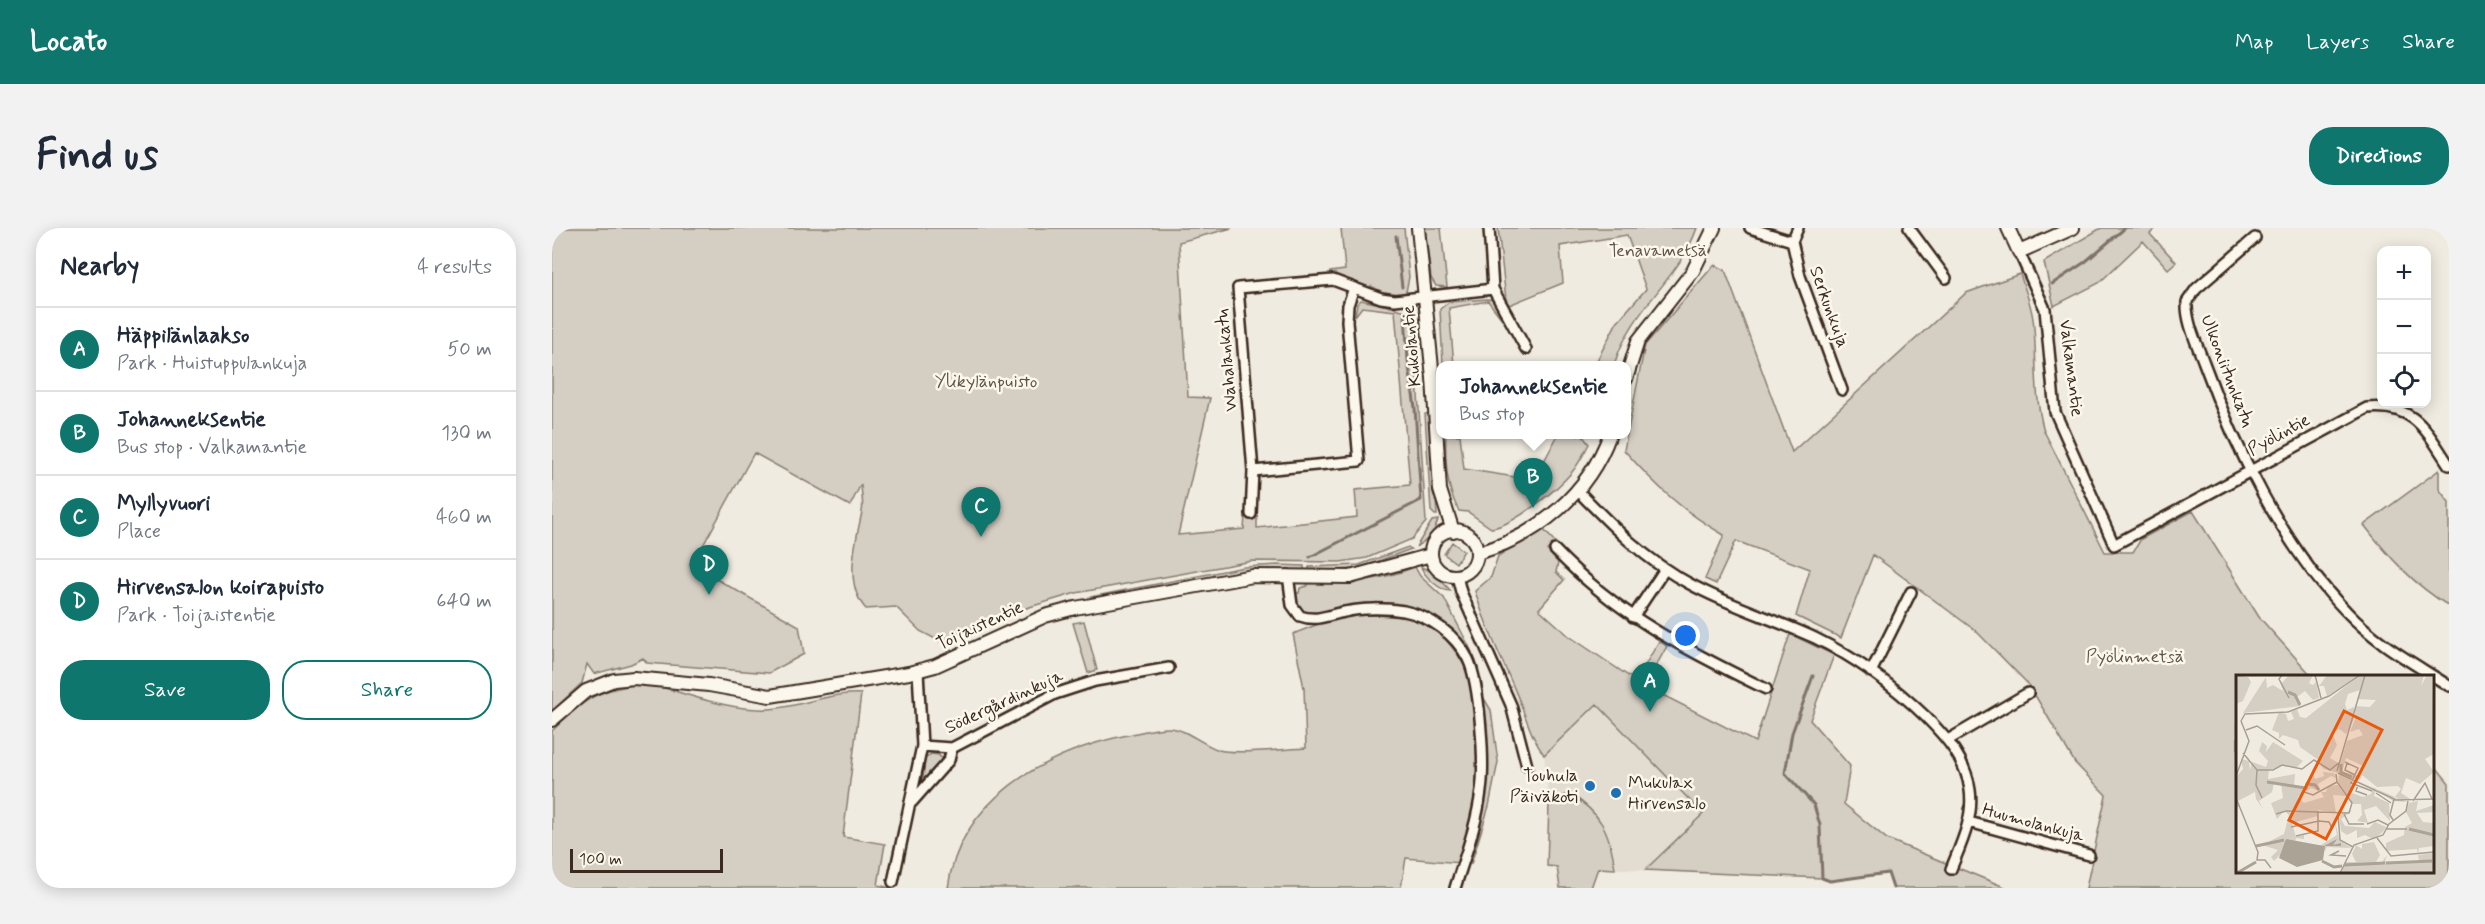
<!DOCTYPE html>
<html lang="en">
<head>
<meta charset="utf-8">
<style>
	:root { --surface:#fff; --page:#f2f2f3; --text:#1f2937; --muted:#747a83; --line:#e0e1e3; --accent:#0f766e }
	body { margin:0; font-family:Mynerve,sans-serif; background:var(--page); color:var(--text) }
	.controls { position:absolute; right:18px; top:18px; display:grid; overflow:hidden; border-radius:12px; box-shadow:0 3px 15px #0003 }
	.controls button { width:54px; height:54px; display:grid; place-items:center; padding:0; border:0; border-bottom:2px solid var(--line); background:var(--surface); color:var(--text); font:30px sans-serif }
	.scale { position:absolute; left:18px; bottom:15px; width:153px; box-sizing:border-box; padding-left:6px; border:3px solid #3b2a1e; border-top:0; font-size:16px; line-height:21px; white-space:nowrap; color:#3b2a1e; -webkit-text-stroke:4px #fbf7ec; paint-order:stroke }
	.you { position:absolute; left:1134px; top:408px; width:21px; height:21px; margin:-15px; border:4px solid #fff; border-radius:50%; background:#1a73e8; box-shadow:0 0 0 9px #1a73e833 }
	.badge { display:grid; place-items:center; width:39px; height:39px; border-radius:50%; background:var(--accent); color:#fff; font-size:20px; font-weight:700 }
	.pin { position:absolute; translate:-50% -50px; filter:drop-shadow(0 2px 3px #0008) }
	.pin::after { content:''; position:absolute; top:32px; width:21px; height:18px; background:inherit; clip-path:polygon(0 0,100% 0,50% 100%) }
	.popup { position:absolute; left:884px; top:133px; width:195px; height:78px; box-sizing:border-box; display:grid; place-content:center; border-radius:12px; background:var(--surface); filter:drop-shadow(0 2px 4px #0005); font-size:20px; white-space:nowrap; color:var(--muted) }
	.popup b { font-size:22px; color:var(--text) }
	.popup::after { content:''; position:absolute; left:50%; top:100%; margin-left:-12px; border:12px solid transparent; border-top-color:var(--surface) }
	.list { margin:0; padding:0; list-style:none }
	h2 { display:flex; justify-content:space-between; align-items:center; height:78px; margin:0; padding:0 24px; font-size:26px }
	h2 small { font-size:20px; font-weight:400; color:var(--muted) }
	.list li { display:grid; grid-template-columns:39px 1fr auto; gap:18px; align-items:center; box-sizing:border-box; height:84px; padding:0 24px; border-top:2px solid var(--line) }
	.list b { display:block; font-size:22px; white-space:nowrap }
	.list p { margin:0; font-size:20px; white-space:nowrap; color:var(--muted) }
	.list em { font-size:20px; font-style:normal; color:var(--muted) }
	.actions { display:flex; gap:12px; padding:18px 24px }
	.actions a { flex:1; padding:14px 0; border:2px solid var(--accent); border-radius:24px; text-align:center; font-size:21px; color:var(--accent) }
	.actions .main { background:var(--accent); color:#fff }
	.icon { flex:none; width:33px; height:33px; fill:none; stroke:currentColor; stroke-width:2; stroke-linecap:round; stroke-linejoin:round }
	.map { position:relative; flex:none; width:1897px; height:660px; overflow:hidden; border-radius:24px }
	header { display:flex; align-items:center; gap:36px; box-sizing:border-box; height:84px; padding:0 30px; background:var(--accent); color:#fff }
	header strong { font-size:28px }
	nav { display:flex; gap:33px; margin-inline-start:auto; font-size:21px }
	.intro { display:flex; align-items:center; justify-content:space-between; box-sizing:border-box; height:144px; padding:0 36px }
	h1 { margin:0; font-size:42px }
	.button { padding:15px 27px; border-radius:24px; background:var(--accent); color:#fff; font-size:21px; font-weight:700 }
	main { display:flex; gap:36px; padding:0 36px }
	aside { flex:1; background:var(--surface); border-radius:24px; box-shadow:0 3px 15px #0003 }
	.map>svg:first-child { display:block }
	.built { fill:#e2dcd1 }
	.green { fill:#d5cec3; stroke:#887c70; stroke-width:1.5 }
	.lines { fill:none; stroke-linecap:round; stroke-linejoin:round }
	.stream { stroke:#7f7367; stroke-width:3 }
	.minor-casing { stroke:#3b2a1e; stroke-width:14 }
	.tertiary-casing { stroke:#3b2a1e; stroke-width:16 }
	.minor { stroke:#fbf7ec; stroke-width:9 }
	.tertiary { stroke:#fbf7ec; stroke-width:12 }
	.poi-dot { fill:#1f6fb2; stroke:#fbf7ec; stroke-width:2 }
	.labels { text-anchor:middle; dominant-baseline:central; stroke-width:5; stroke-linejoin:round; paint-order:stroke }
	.park-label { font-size:18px; fill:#625347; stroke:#fbf7ec }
	.street-label { font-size:18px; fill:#3b2a1e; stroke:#fbf7ec }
	.poi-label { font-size:18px; fill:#3b2a1e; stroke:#fbf7ec; text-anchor:end }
	.inset-river { fill:none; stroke:#aca397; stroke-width:3 }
	.inset-road { fill:none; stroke:#a89e92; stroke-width:1.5 }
	.view { fill:#e8590c; fill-opacity:0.15; stroke:#e8590c; stroke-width:3 }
	.inset-edge { fill:none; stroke:#3b2a1e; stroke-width:3 }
</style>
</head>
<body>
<header>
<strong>Locato</strong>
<nav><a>Map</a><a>Layers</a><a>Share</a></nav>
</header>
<div class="intro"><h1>Find us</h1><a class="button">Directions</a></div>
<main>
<aside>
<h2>Nearby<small>4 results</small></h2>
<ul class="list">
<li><span class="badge">A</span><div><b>Häppilänlaakso</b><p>Park · Huistuppulankuja</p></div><em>50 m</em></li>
<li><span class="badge">B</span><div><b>Johanneksentie</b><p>Bus stop · Valkamantie</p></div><em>130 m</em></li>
<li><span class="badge">C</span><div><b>Myllyvuori</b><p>Place</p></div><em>460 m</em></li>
<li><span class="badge">D</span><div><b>Hirvensalon koirapuisto</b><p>Park · Toijaistentie</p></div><em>640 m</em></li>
</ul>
<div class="actions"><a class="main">Save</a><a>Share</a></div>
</aside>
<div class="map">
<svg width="1897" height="660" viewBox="0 0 1897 660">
	<rect width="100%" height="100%" fill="#f0ebe0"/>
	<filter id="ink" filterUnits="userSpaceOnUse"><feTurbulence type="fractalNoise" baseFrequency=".0167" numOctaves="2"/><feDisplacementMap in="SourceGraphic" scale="12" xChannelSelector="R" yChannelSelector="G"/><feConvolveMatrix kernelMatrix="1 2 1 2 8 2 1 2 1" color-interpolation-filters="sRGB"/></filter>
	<g filter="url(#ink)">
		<path class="built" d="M1045,476L1152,586L1093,642L995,638L998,583L992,527Z"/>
		<path class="green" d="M0,0H680L627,14L636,169L658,170L626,307L692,301L693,288H705V300L805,289L803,262L858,257L843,83L810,79L803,88L805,76L809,72C819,74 855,82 861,86L874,294L860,311L815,330L788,334L700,333L524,365L461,384L389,414L368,403L344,379L314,381C291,356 304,313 310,284C312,275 309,265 309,256L298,278L202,225L149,321L138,336L247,398L252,426L217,445L95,435L91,430L79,436L42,446L35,436L30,455L0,483Z
			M789,0H852L857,49L854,64C842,72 830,64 819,58L816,60L778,48V44L793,42Z
			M873,0H889L895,59L884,58L879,50Z
			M946,0H1145C1127,52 1080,79 1062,137L1042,138L1065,94L1094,61L1075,7L1008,18L1011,55L957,77L954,72Z
			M1549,0H1604L1598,6L1624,34L1616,41L1591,13L1547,55L1502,78L1492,34Z
			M1162,37L1173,42L1240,224L1414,65L1468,46C1474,64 1481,82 1482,100C1485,136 1482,168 1492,203L1553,324H1581L1589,311L1641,283L1707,389L1760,448H1686V644H1880L1881,535L1897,555V660H1534L1554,567L1523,535L1477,457L1424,403L1321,327L1289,410L1244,388L1258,341L1184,313L1164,356L1153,351L1172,307C1130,283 1104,258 1072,222L1093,117Z
			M935,71L942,72L950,91L936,73L897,80L902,137H891L888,81L897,74Z
			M878,185L885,287H883L879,283L873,186Z
			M894,207H908L912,241L963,249L992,233L1006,207H1030L1037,216C1032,225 1027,236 1020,244C1006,261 961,298 939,300L916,284L907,283C894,260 893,232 894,207Z
			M1887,242V261L1897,274V378C1862,357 1837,329 1812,297Z
			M886,292L880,308L864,319L880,293Z
			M990,300L1004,315L995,322L1006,335L1004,344L1012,352L987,381L1017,408L1084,453L1107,413L1115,418L1093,458L1203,514L1238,406L1282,427L1258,492L1298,538L1292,576L1335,611L1455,660H1341L1336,645L1278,653L1270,650L1093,642L1151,586L1045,476L992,527C979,509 975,492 967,472C952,435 934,401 923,363L939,349L946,328Z
			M900,314L912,323L904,335L892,326Z
			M856,319L859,321L805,341L757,343V339L807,337Z
			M726,337L752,338V343L690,344L542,371L538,369L692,339Z
			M863,339L868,348L892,370L920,424L914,426L870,384L762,387C749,384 744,378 742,365H747L748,360L755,358L757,354C795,357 826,353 863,339Z
			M869,339L881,344L899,363C888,363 873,349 869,339Z
			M810,386L864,390L886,401L906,427L939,482L946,534L937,578L919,636L854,630L849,660H396C407,572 493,525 571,508C586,505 602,500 617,500C633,500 651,517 667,522C682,527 734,521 754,520L752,460L741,406L779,391Z
			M532,393L545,442L536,445L521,395Z
			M95,455C133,465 177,483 217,481C249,479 276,464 309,466L291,609L333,616L326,657L338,660H0V503C35,469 45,461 95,455Z
			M379,526L387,527L390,532L371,552L373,531Z
			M1017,565C1050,586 1058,604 1063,641L1046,640L1039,660H1008L1005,639L995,638L997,576Z"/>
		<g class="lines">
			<path class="stream" d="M844,8L850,59
				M1500,56L1533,34L1573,0
				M758,329L869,272L863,180L856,132L853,87
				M1261,448L1240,505L1233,545L1262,577L1268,597L1270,650L1278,653L1336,645L1341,660"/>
			<defs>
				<path id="minor" d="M1198,0L1240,13L1248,48L1290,162
					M1357,0L1394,50
					M1703,10L1644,61L1635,74C1634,94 1645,116 1652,135C1682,218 1732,320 1794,383C1825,416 1860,434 1897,458
					M1240,13L1246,0
					M1467,24L1493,81L1503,184L1562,317L1815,180C1862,175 1874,202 1897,237
					M941,61L974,121
					M701,243L807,233L795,93L796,77L802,60
					M1026,263C1060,298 1094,333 1138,356C1178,378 1222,391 1263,410C1304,430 1342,458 1374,489C1395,510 1414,532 1418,562C1422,590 1409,616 1399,641
					M699,286L701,243L686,60L781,52L829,70L843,72L941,61L937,0
					M1003,322C1065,387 1134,422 1214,461
					M736,347L740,377L748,388C765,394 776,387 792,384C810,380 834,380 852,383C878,388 904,407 916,431C928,456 933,535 929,563C925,596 913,628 903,660
					M905,348L909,364L959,477L975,538
					M1081,389L1113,341
					M1319,444L1359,364
					M1396,512L1476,465
					M370,518L400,520L503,466L543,453L617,440
					M360,574L397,532L400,520
					M1417,594L1537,627
					M341,654L370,518L366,443"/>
				<path id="tertiary" d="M866,0L881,150L888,262L901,303
					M1456,0L1467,24L1521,0
					M1074,151L1086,113L1141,43L1162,0
					M879 325a23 23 0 1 1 46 0a23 23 0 1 1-46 0Z
					M925,325C985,309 1037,265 1058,206
					M0,492L34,463L62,452L82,450L157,457L218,468L357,445L383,438L493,388L523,380L701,348L798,349L879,327"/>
			</defs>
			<use href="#minor" class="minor-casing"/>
			<use href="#tertiary" class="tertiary-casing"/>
			<use href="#minor" class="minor"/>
			<use href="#tertiary" class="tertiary"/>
		</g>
	</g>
	<g class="poi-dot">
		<circle cx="1038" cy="558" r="6"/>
		<circle cx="1064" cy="565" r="6"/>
	</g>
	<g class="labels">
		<g class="park-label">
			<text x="1106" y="23">Tenavametsä</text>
			<text x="434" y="154">Ylikylänpuisto</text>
			<text x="1583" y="429">Pyölinmetsä</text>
		</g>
		<g class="street-label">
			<text transform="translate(1277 79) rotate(70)">Serkunkuja</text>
			<text transform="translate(860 118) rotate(-95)">Kukolantie</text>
			<text transform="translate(675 132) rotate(-95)">Wahalankatu</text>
			<text transform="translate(1519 140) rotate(83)">Valkamantie</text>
			<text transform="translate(1675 143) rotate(69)">Ulkoniitunkatu</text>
			<text transform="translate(1727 207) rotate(-29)">Pyölintie</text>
			<text transform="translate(428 398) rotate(-25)">Toijaistentie</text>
			<text transform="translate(452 474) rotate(-25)">Södergårdinkuja</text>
			<text transform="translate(1481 595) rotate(15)">Huumolankuja</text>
		</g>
		<g class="poi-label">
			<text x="1026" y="548">Touhula<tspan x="1026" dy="21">Päiväkoti</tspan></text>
			<text x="1076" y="555" text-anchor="start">Mukulax<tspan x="1076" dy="21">Hirvensalo</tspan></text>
		</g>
	</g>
	<g transform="translate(1684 447)">
		<rect width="198" height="198" fill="#f0ebe0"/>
		<path d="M0,0L12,2L15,7L7,26L0,29ZM53,0H77L73,8L77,10L80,7L83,23L77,25L69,16L61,22L64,31L7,38L30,2L31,13L37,10L47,16L45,9ZM91,0H188L185,11L191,0H196L198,79L189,84L198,97L184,109L170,103L165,118L176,125L158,123L165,114L162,111L141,112L126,100L124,105L88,94L83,89L84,86L64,72L62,65L47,60L43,64V58L36,55L43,37L50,39L52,46L58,44L55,37L61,34L64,42L70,43L120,3L91,21L88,11H83ZM124,15L121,24L140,25L134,32L119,31V44L114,57L123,54L127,60L111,66L104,89L94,83L101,70L96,58L103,54L110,59L118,44V32L111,35L109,29L112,19ZM110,83L127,91L123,101L106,97ZM26,67L31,71L30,77L37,67L67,86L60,93L48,90L33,95L32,104L59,99L58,111L70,113L77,99L79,104L88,101L87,97L98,98L100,103L95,101L82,109L84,116L75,113L62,122L68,128L88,122L85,117H90L92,111L102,110L110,121L97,120L100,138L82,135V141L56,148L60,162L68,160V164L60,163L59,167L72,170L49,175L38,186L35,182L42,175L26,170L48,159L53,140L48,136L41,144L35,128L47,123L45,109L38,108L36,117L23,126L27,134L20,124L19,117L2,126L4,131L0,133V102L7,94L5,84L13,86L14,95L16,87L30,92L32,86L23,76ZM103,99L115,105L116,118L127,122L135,119L137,113L117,104L171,127L157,126L140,114L138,121L153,128L154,146L140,131L128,135L132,148L121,146L126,140L125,129H117L102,107ZM182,126L180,136L198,130V137L181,138L187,147L198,148V171L183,173L182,179L181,174L150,176V168L168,160L169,152L176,148L170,137L173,128ZM117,135L105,144L109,151L133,153L139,147L150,152L147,157L137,164L129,160L121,163V155L111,160L105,156L103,140ZM97,139L104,166L115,173L91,172L89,176L82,172L101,160ZM138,167L144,180L140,187H146L151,180L149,186L154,188L178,187L183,186L182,180L198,178V198H104L109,187H120L116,179L120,170L126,174V169Z" fill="#d5cec3" fill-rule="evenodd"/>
		<path d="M50,164L88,171L101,164L97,170L105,168V171H89L87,185L61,192L43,183Z" fill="#aca397"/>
		<path class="inset-river" d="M52,17L59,20L64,30M105,89V97L116,102M31,107L70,113L71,109L79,110L83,115M173,154L198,160M20,171L48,165M86,186L98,192L106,191M150,188L196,186M108,190L149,188M1,198L20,187"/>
		<path class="inset-road" d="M46,0L43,4L53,23M79,0L85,23M5,46L9,39L52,37L93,21L124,0M10,55L21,51L49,70M7,78L21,95H37L46,90L66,94L78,85L94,95L104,87M109,87L122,93L115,108L136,116M111,88L109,95L119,100M21,95L20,110L26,123M101,96L129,0M102,98L160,125L198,124M0,101L13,66L5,46M122,110L120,116L131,120M68,117L77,120L101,107M140,118L155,128M0,123L22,177L21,185H29L35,193M177,126L189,108L196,124M40,139L50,136L113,138L116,128L101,107L100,99M102,139L104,165L117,172M108,139L113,149H128M157,145L154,140L158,124M131,149L142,145L152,150M55,152L83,146L93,147L96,153M150,154H171M60,161L82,156V136M141,163L155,181L198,177M103,176L95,180L110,181M104,198L118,170L147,160L153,149L170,136L172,126"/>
		<path class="view" d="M108,36L146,55L90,164L53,145Z"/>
		<rect width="198" height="198" class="inset-edge"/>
	</g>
</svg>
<div class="controls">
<button>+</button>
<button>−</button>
<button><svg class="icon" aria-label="locate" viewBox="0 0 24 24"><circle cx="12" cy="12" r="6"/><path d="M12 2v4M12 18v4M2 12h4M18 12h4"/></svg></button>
</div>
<div class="scale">100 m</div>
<div class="you"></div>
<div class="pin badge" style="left:1098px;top:484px">A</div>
<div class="pin badge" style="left:981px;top:280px">B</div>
<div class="popup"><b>Johanneksentie</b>Bus stop</div>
<div class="pin badge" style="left:429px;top:309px">C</div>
<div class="pin badge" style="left:157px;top:367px">D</div>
</div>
</main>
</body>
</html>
